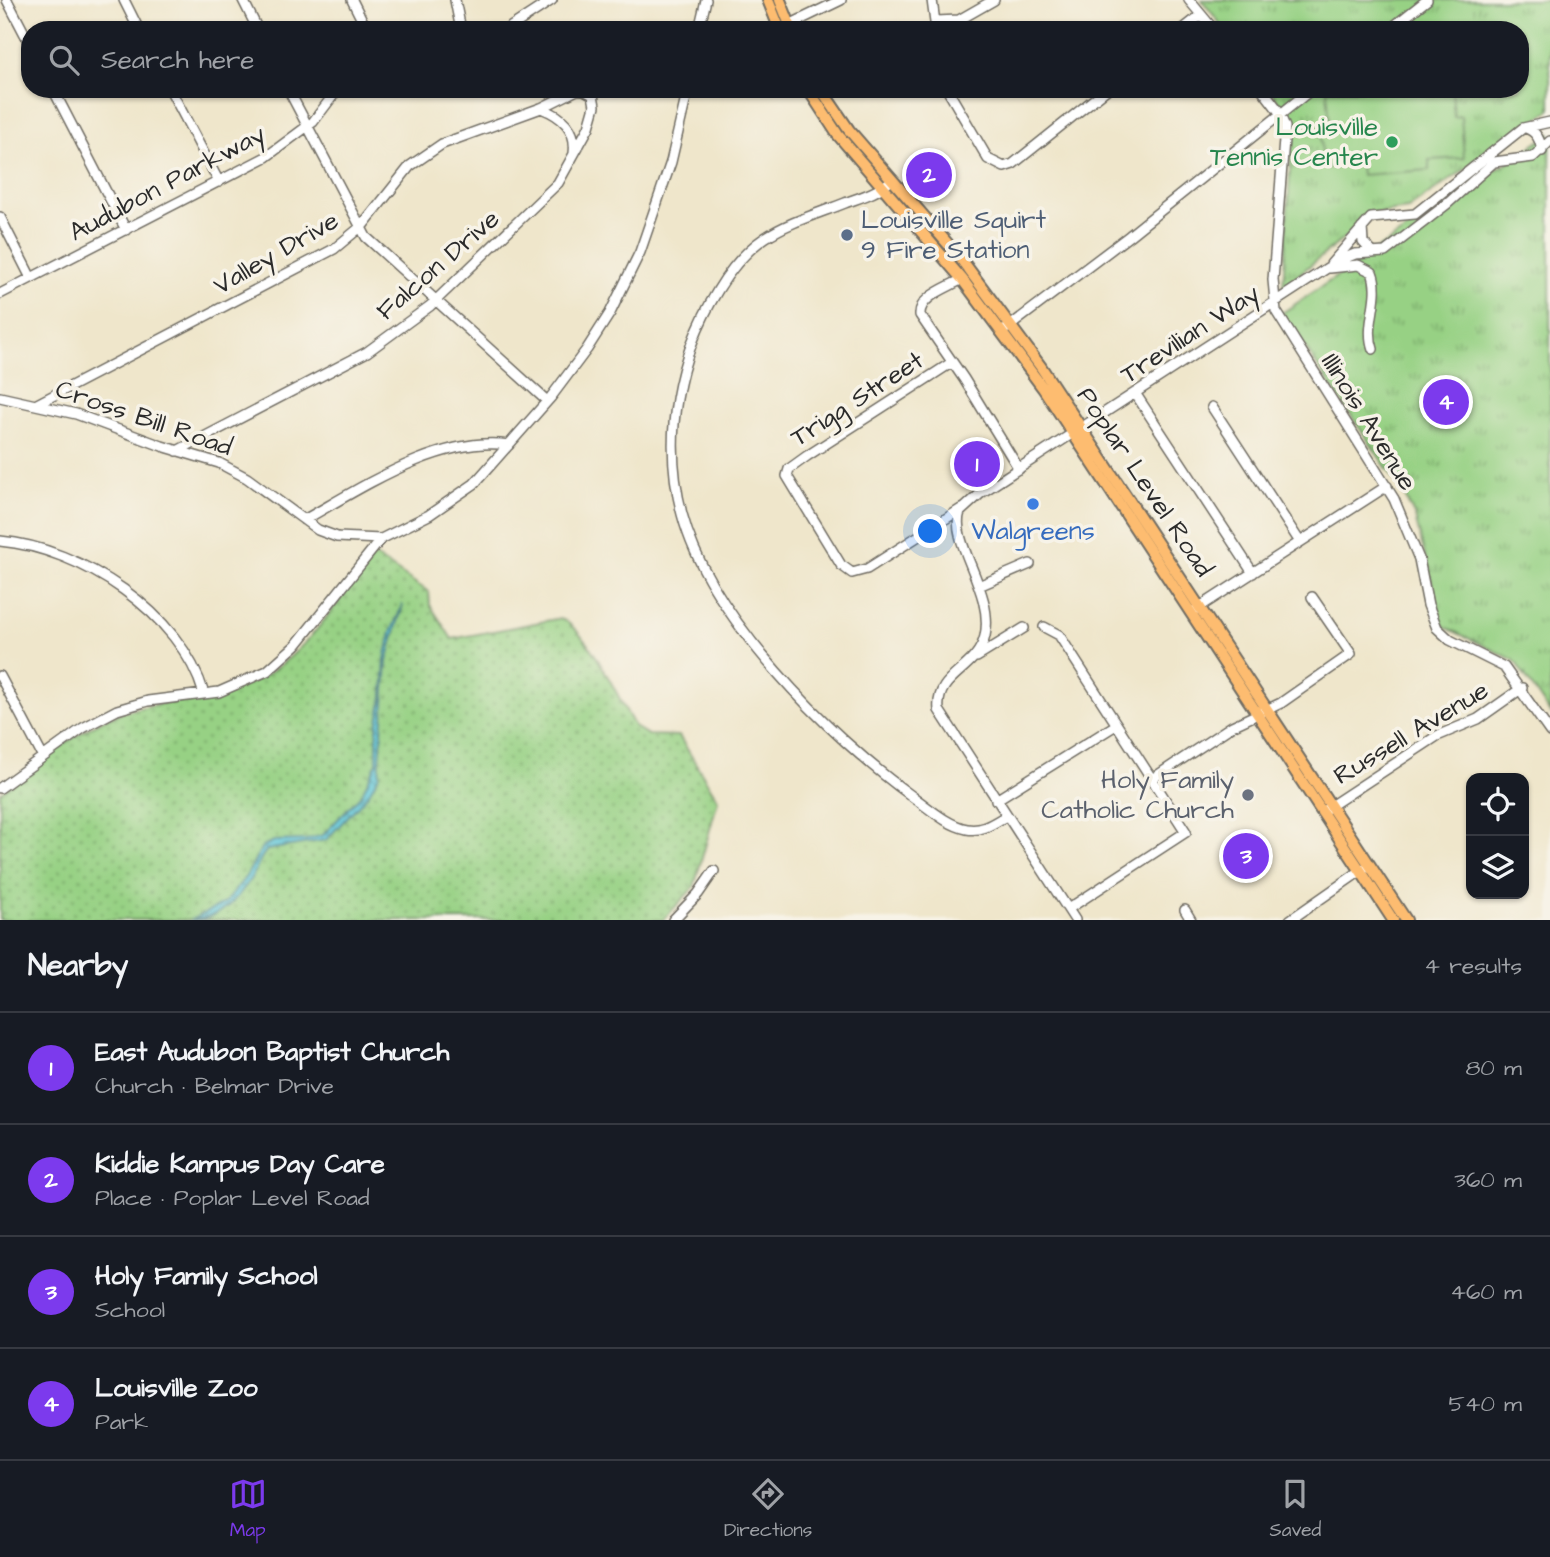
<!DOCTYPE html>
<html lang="en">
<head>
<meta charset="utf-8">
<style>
	:root { --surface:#171b24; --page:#20242c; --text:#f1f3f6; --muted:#9ea1a6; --line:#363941; --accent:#7c3aed }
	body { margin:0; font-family:"Architects Daughter",sans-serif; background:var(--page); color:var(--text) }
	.controls { position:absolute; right:21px; bottom:21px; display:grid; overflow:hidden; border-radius:14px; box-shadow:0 2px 5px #0004 }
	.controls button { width:63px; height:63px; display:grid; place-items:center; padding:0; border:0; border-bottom:2px solid var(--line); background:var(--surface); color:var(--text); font:35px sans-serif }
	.you { position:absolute; left:931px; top:532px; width:24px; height:24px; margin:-18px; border:5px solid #fff; border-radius:50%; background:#1a73e8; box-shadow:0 0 0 10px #1a73e833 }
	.badge { display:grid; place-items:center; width:46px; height:46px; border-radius:50%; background:var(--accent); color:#fff; font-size:23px; font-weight:700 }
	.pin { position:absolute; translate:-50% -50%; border:4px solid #fff; box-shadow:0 2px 7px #0006 }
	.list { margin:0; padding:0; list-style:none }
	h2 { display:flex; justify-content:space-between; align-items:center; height:91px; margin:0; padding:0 28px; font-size:30px }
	h2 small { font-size:23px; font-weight:400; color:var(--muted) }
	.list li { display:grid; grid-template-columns:46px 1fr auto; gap:21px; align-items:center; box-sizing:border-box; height:112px; padding:0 28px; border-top:2px solid var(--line) }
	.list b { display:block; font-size:26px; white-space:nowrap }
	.list p { margin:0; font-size:23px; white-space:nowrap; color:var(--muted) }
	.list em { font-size:23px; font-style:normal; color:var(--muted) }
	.icon { flex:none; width:38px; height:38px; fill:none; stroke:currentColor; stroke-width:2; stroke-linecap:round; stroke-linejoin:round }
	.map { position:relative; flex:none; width:1550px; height:920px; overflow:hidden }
	.search { position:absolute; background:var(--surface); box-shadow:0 2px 5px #0004; left:21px; right:21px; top:21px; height:77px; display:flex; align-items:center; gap:18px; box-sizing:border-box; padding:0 24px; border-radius:28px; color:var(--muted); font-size:26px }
	.sheet { height:539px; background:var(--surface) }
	nav { display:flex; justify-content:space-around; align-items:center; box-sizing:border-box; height:98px; border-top:2px solid var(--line); background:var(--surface); font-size:19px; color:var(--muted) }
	nav a { display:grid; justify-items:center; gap:4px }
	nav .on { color:var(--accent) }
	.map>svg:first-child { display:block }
	.grass { fill:url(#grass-dots); stroke:#617e58; stroke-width:2 }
	.park { fill:url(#park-tufts); stroke:#617e58; stroke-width:2 }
	.pitch { fill:#97d184; stroke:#617e58; stroke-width:2 }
	.water { fill:url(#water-waves); stroke:#447982; stroke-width:2 }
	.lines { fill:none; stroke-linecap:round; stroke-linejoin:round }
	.minor-casing { stroke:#706c63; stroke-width:12 }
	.major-casing { stroke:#706c63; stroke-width:14 }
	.minor { stroke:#fff; stroke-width:9 }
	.major { stroke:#fdbc6f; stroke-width:10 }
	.leisure-dot { fill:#2e9e5b; stroke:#f7f3e8; stroke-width:2.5 }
	.service-dot { fill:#5c6f8a; stroke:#f7f3e8; stroke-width:2.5 }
	.shop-dot { fill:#3f7fe0; stroke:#f7f3e8; stroke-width:2.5 }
	.worship-dot { fill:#6b7280; stroke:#f7f3e8; stroke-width:2.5 }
	.labels { text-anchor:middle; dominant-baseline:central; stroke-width:7; stroke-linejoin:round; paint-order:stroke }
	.leisure-label { font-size:26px; fill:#27864d; stroke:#f7f3e8; text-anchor:end }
	.street-label { font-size:26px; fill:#2b2b2b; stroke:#f7f3e8 }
	.service-label { font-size:26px; fill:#4e5e75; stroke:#f7f3e8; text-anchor:start }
	.shop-label { font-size:26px; fill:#366cbe; stroke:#f7f3e8 }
	.worship-label { font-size:26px; fill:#5b616d; stroke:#f7f3e8; text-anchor:end }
</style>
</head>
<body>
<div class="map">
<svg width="1550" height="920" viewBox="0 0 1550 920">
	<defs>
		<pattern id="grass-dots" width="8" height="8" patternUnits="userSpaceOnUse" patternTransform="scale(1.75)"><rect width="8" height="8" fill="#97d184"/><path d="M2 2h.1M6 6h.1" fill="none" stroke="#7baa6c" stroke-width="1.8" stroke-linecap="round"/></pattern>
		<pattern id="park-tufts" width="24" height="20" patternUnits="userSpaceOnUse" patternTransform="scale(1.75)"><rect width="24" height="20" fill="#97d184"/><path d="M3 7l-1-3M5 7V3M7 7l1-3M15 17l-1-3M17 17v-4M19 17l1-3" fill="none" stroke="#7baa6c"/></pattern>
		<pattern id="water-waves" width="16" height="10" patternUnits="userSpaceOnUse" patternTransform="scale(1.75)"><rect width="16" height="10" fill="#5ec7d9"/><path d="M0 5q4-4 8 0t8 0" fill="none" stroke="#4ea2b0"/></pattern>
	</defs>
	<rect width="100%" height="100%" fill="#f7f3e8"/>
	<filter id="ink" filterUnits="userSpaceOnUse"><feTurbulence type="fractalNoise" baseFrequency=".0143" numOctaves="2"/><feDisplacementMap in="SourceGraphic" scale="14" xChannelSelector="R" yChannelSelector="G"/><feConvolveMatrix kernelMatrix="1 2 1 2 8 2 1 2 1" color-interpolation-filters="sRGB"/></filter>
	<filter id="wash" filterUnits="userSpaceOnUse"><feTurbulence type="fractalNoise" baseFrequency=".00686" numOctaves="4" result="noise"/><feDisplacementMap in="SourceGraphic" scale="28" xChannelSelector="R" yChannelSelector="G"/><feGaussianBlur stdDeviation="1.57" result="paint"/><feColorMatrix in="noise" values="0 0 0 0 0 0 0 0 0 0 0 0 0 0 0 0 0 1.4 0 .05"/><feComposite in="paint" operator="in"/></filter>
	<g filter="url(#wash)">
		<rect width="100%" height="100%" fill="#efe6cb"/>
		<path class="grass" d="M373,555L429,592L430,605L452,639L561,618C592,636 617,696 635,727L648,735L679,736L718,800L694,887L663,920H0V793C36,766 87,721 130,710C180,697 228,702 272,671C314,643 342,594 373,555Z"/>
		<path class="park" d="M1202,0H1550V110L1408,209L1365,215L1352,232L1283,287L1293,122L1270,89H1520V30H1225Z
			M1550,134V713L1514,660L1443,626L1415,517L1402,491L1282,313Z"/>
		<path class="pitch" d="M1452,89L1454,117L1461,116L1464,158L1429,160V170L1361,175L1360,165L1323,167L1320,125L1330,124L1327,90Z"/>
		<path class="water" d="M403,604L387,661L379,776L367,796L326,840L267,850C260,857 258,866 253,875C239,898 220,920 191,920L225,903L247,875L262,847L274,841L306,840L323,835L361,795L377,763V726L383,696L385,659L391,632Z"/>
	</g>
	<g filter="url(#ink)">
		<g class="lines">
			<defs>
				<path id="minor" d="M7,0L30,44
					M124,0L139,30
					M243,0L258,30
					M352,0L367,30
					M455,0L461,30
					M932,0L936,30
					M1189,0L1214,30
					M936,21L959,20L994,0
					M785,27L841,0
					M506,30L552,0
					M699,30L706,0
					M1182,30L1201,15
					M1389,30L1427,0
					M53,89L126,230
					M170,89L219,182
					M288,89L366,237L547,401
					M947,89L988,159L1004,167L1013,164L1107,89
					M1262,89L1278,110L1285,127L1273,280L1276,311L1394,499L1419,559L1428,605L1437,628L1450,640L1504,667L1550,732
					M541,108C562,116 577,129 574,153
					M1526,128C1537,132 1540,140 1542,151
					M888,183C877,193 858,198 845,203C785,226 753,232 718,290C677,357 662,437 682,514C709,617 829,736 913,797C929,808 947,825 967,829C982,832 994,823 1006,816
					M0,217L31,278
					M1362,228L1363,242L1373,253
					M1331,264L1371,218L1415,214L1523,128L1550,122
					M1330,268L1358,265L1372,272C1382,297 1364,324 1373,349
					M962,279C948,288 919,296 920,315L964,379L1019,469
					M0,294L266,157L313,122L338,89
					M1006,329L1129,236L1312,89
					M951,363L807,456L789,469L787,476L841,565L852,573L867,569L961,509
					M1135,393L1253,573
					M0,397L76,414L162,446L219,463L247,478L318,530L337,537L381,539L429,515L474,484L551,397L587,349L610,313L640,252L671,162L688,89
					M37,404L334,249L363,225L410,166L442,144L541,108L577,90H584L593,95L595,106L589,127L558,183L430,306L367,352L177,451
					M1212,407L1300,542
					M304,520C363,487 440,435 509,445
					M0,541C81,548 181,613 204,694
					M981,585L1030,564
					M1195,610L1387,486
					M1044,627L1059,635L1186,832L1068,909
					M977,657L1024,628
					M0,676L43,757
					M1152,779L1232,726L1281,703L1351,654L1312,597
					M0,788L83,728L117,710L148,701L219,692L267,671L296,645L381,539
					M996,800L1116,725
					M1326,809L1437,736L1478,719L1522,688
					M1185,910L1191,920
					M673,920L698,894L714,871
					M1075,920L939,710C935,674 977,671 985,636C995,592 949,542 960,512L981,493L1338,261L1355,254L1385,252L1447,204L1494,162L1533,157L1550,141
					M1290,920L1366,867"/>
				<path id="major" d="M768,0L780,30
					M780,0L792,30
					M808,89L838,135L962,279L1043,388L1393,920
					M821,89L849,130L961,259L1041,367L1406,920"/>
			</defs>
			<use href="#minor" class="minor-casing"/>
			<use href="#major" class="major-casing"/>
			<use href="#minor" class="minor"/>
			<use href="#major" class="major"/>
		</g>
	</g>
	<circle class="leisure-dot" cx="1392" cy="142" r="7"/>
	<circle class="service-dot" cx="847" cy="235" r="7"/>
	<circle class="shop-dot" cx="1033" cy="504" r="7"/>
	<circle class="worship-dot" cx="1248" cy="795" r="7"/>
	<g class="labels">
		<g class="leisure-label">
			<text x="1378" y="127">Louisville<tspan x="1378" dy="30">Tennis Center</tspan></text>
		</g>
		<g class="street-label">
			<text transform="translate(167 183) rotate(-28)">Audubon Parkway</text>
			<text transform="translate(276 253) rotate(-30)">Valley Drive</text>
			<text transform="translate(438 265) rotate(-41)">Falcon Drive</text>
			<text transform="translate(1190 334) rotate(-33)">Trevilian Way</text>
			<text transform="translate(857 399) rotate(-33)">Trigg Street</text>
			<text transform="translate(144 418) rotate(19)">Cross Bill Road</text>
			<text transform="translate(1369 422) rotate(58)">Illinois Avenue</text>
			<text transform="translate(1145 482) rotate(56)">Poplar Level Road</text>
			<text transform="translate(1411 733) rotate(-31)">Russell Avenue</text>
		</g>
		<g class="service-label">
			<text x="861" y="220">Louisville Squirt<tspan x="861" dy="30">9 Fire Station</tspan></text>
		</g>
		<g class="shop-label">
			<text x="1033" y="531">Walgreens</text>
		</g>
		<g class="worship-label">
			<text x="1234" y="780">Holy Family<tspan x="1234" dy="30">Catholic Church</tspan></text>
		</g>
	</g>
</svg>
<div class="controls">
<button><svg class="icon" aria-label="locate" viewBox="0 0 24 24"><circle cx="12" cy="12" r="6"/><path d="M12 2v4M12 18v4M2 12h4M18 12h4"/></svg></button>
<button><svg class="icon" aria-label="layers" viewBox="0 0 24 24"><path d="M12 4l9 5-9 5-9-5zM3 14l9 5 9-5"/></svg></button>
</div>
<div class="you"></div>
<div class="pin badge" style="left:977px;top:464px">1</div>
<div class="pin badge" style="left:929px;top:175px">2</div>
<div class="pin badge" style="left:1246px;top:856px">3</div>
<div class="pin badge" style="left:1446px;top:402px">4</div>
<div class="search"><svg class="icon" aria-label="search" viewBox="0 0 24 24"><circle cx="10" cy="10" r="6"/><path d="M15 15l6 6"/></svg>Search here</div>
</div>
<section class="sheet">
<h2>Nearby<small>4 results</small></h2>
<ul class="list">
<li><span class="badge">1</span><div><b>East Audubon Baptist Church</b><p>Church · Belmar Drive</p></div><em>80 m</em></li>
<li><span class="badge">2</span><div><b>Kiddie Kampus Day Care</b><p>Place · Poplar Level Road</p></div><em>360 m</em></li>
<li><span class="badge">3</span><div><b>Holy Family School</b><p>School</p></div><em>460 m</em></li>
<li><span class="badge">4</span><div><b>Louisville Zoo</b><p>Park</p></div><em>540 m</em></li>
</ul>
</section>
<nav>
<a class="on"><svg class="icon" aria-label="map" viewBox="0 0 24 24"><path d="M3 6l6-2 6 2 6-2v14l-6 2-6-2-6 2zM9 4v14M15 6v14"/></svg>Map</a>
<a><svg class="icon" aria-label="directions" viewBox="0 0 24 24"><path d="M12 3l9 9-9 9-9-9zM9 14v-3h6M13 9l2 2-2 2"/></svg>Directions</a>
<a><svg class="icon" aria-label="saved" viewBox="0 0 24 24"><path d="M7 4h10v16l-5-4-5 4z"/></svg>Saved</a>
</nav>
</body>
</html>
